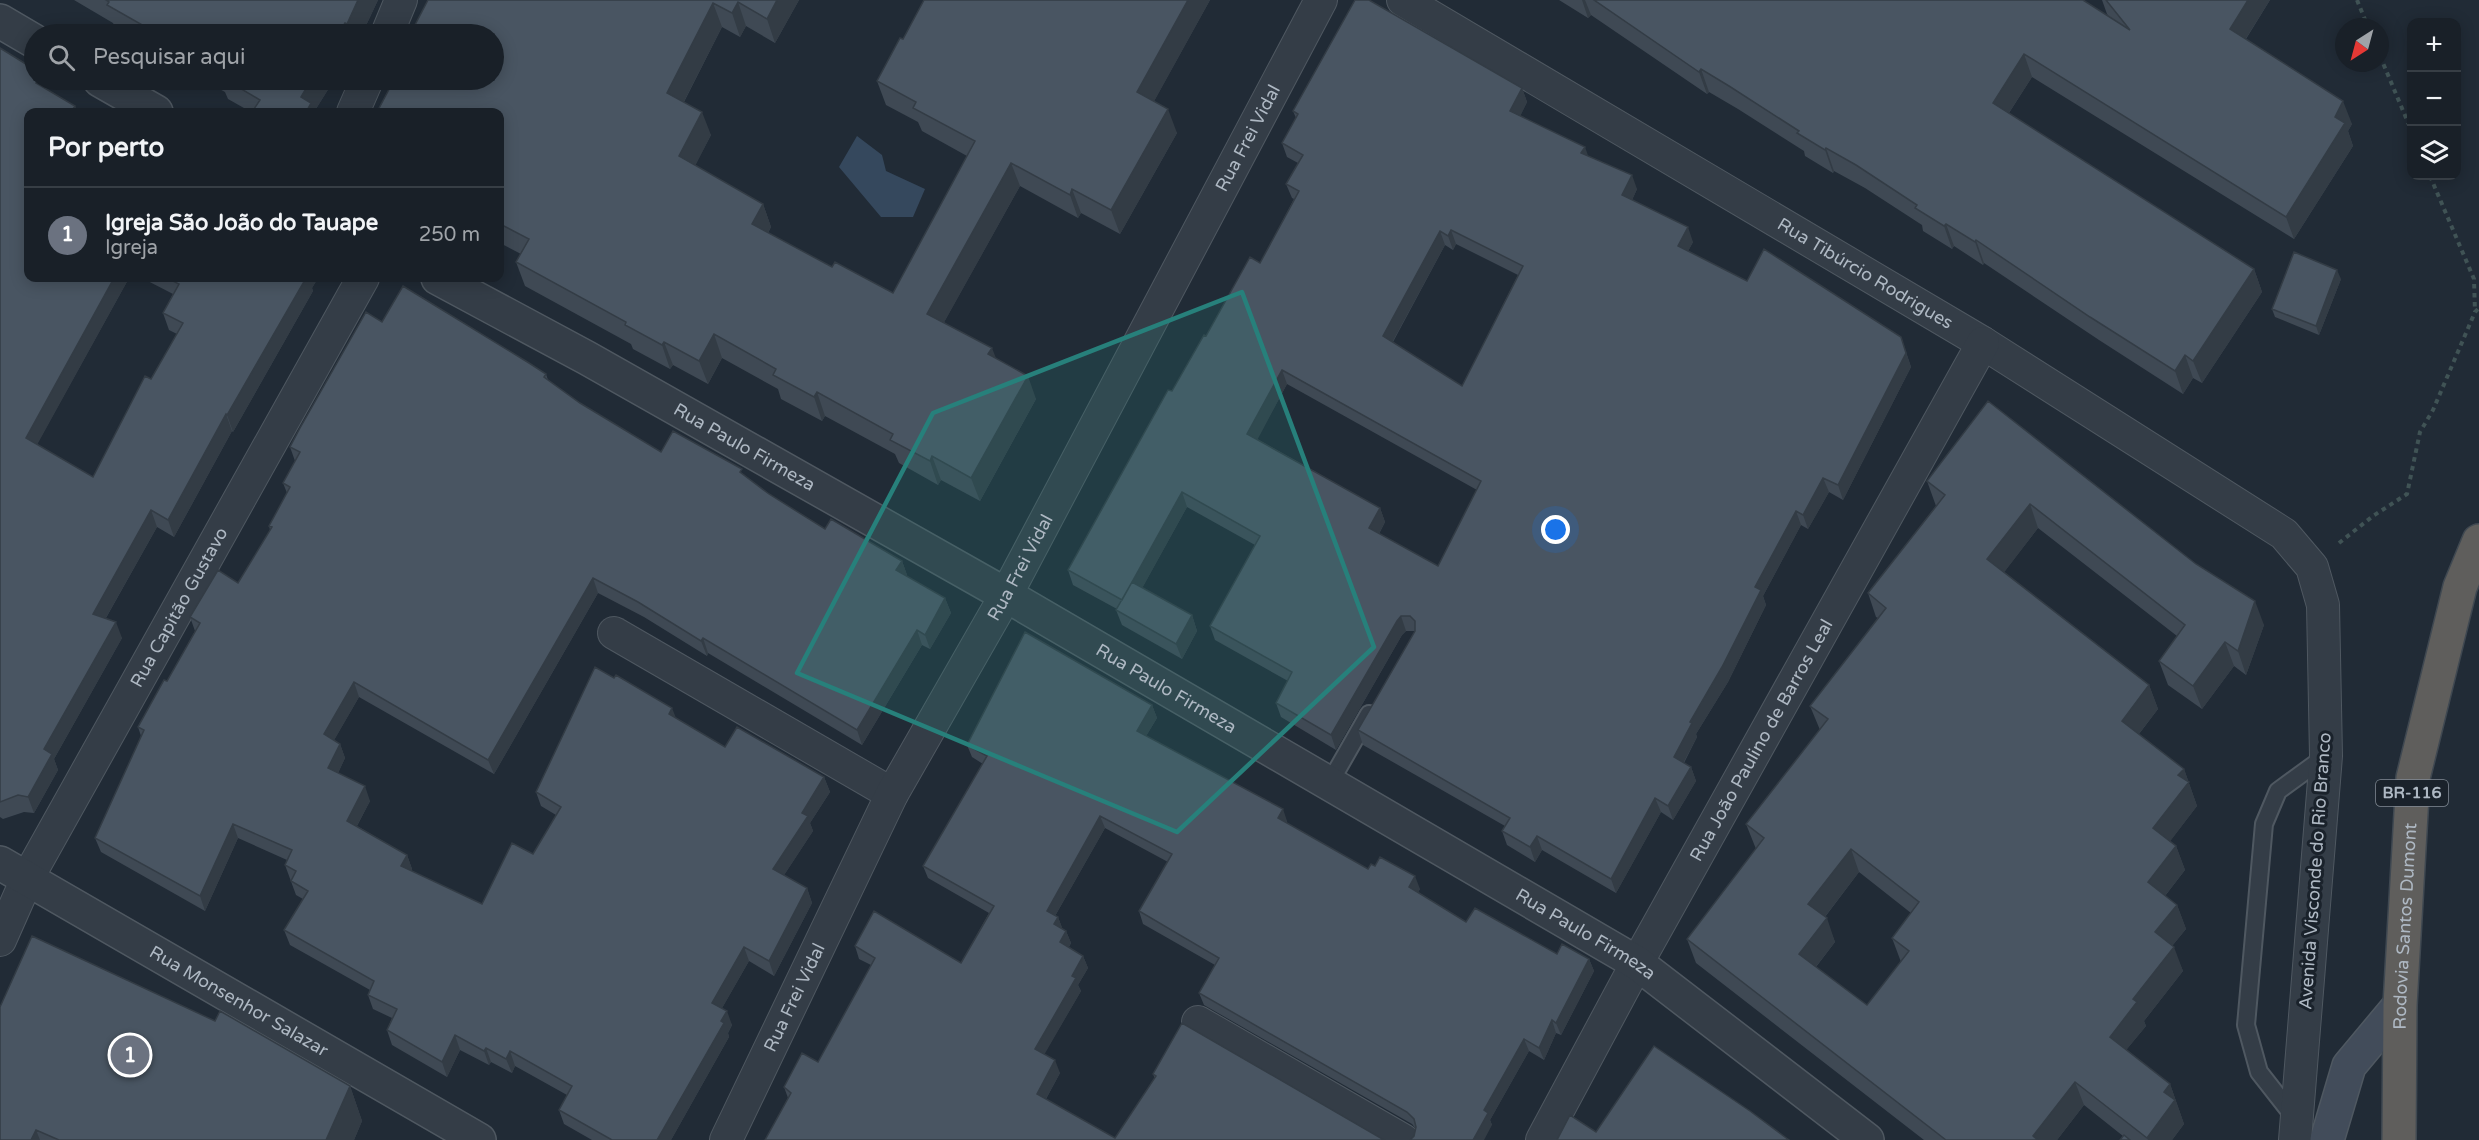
<!DOCTYPE html>
<html lang="pt">
<head>
<meta charset="utf-8">
<style>
	:root { --surface:#192028; --page:#262d34; --text:#f1f3f6; --muted:#9fa3a8; --line:#373e45; --accent:#84b5f3 }
	body { margin:0; font-family:"Varela Round",sans-serif; background:var(--page); color:var(--text) }
	.controls { position:absolute; right:18px; top:18px; display:grid; overflow:hidden; border-radius:12px; box-shadow:0 3px 15px #0003 }
	.controls button { width:54px; height:54px; display:grid; place-items:center; padding:0; border:0; border-bottom:2px solid var(--line); background:var(--surface); color:var(--text); font:30px sans-serif }
	.compass { position:absolute; left:2335px; top:18px; width:54px; height:54px; border-radius:50%; background:var(--surface); box-shadow:0 3px 15px #0003; rotate:216deg }
	.you { position:absolute; left:1556px; top:530px; width:21px; height:21px; margin:-15px; border:4px solid #fff; border-radius:50%; background:#1a73e8; box-shadow:0 0 0 9px #1a73e833 }
	.badge { display:grid; place-items:center; width:39px; height:39px; border-radius:50%; background:var(--accent); color:#fff; font-size:20px; font-weight:700 }
	.pin { position:absolute; translate:-50% -50%; border:3px solid #fff; box-shadow:0 2px 6px #0006 }
	.list { margin:0; padding:0; list-style:none }
	h2 { display:flex; justify-content:space-between; align-items:center; height:78px; margin:0; padding:0 24px; font-size:26px }
	h2 small { font-size:20px; font-weight:400; color:var(--muted) }
	.list li { display:grid; grid-template-columns:39px 1fr auto; gap:18px; align-items:center; box-sizing:border-box; height:96px; padding:0 24px; border-top:2px solid var(--line) }
	.list b { display:block; font-size:22px; white-space:nowrap }
	.list p { margin:0; font-size:20px; white-space:nowrap; color:var(--muted) }
	.list em { font-size:20px; font-style:normal; color:var(--muted) }
	.icon { flex:none; width:33px; height:33px; fill:none; stroke:currentColor; stroke-width:2; stroke-linecap:round; stroke-linejoin:round }
	.map { position:relative; flex:none; width:2479px; height:1140px; overflow:hidden }
	.search { position:absolute; background:var(--surface); box-shadow:0 3px 15px #0003; left:24px; top:24px; width:480px; height:66px; display:flex; align-items:center; gap:15px; box-sizing:border-box; padding:0 21px; border-radius:33px; color:var(--muted); font-size:22px }
	.panel { position:absolute; background:var(--surface); box-shadow:0 3px 15px #0003; left:24px; top:108px; width:480px; height:174px; border-radius:12px }
	.map>svg:first-child { display:block }
	.water { fill:#35485d }
	.lines { fill:none; stroke-linecap:round; stroke-linejoin:round }
	.service-casing { stroke:#4f5861; stroke-width:20 }
	.minor-casing { stroke:#4f5861; stroke-width:34 }
	.tertiary-casing { stroke:#4f5861; stroke-width:36 }
	.secondary-casing { stroke:#4f5861; stroke-width:36 }
	.trunk-casing { stroke:#3f4851; stroke-width:36 }
	.path { stroke:#405355; stroke-width:4; stroke-dasharray:4.5 4.5; stroke-linecap:butt }
	.service { stroke:#343d47; stroke-width:16 }
	.minor { stroke:#343d47; stroke-width:32 }
	.tertiary { stroke:#343d47; stroke-width:33 }
	.secondary { stroke:#424c5a; stroke-width:33 }
	.trunk { stroke:#5f5e5c; stroke-width:33 }
	.wall { fill:#3f4954; fill-rule:evenodd }
	.shaded-wall { fill:#333c45 }
	.building { fill:#495562; stroke:#333c45; stroke-width:1.5; fill-rule:evenodd }
	.marked { fill:#27807b; fill-opacity:0.2; stroke:#27807b; stroke-width:4.5; stroke-linejoin:round }
	.labels { text-anchor:middle; dominant-baseline:central; stroke-width:6; stroke-linejoin:round; paint-order:stroke }
	.shield { fill:#1a222b; stroke:#828b95; stroke-width:1.5 }
	.shield-label { font-size:16px; font-weight:bold; fill:#aeb8c3 }
	.street-label { font-size:18px; fill:#aeb8c3; stroke:#1a222b }
</style>
</head>
<body>
<div class="map">
<svg width="2479" height="1140" viewBox="0 0 2479 1140">
	<rect width="100%" height="100%" fill="#212b36"/>
	<path class="water" d="M857,136L882,155L886,171L925,189L913,217H881L839,167Z"/>
	<g class="lines">
		<defs>
			<path id="service" d="M1329,784L1369,714
				M2295,1118L2259,1072L2246,1025L2264,824L2278,791L2326,756"/>
			<g id="minor">
				<path id="s1" d="M1403,0L1983,343L2284,534L2312,567L2323,605L2326,756L2295,1140"/>
				<path d="M387,34L401,0"/>
				<path d="M353,112L367,80"/>
				<path d="M614,633L892,794"/>
				<path id="s2" d="M0,940L27,879L363,278"/>
				<path d="M1198,1022L1403,1140"/>
				<path id="s3" d="M726,1140L892,794L1006,595L1321,0"/>
				<path id="s4" d="M1542,1140L1637,963L1983,343"/>
			</g>
			<g id="tertiary">
				<path d="M0,21L34,41"/>
				<path d="M100,80L156,112"/>
				<path id="s5" d="M438,278L587,358L1006,595L1637,963L1867,1140"/>
				<path id="s6" d="M0,863L479,1140"/>
			</g>
			<path id="secondary" d="M2327,1140L2349,1066L2400,1005"/>
			<g id="trunk">
				<path id="s7" d="M2399,1140L2400,1005L2413,778L2460,587L2479,541"/>
			</g>
		</defs>
		<use href="#service" class="service-casing"/>
		<use href="#minor" class="minor-casing"/>
		<use href="#tertiary" class="tertiary-casing"/>
		<use href="#secondary" class="secondary-casing"/>
		<use href="#trunk" class="trunk-casing"/>
		<path class="path" d="M2357,0L2368,27
			M2380,56L2412,132
			M2430,176L2474,279L2475,312
			M2339,543L2373,516L2407,494L2420,432L2433,410L2475,312L2479,308"/>
		<use href="#service" class="service"/>
		<use href="#minor" class="minor"/>
		<use href="#tertiary" class="tertiary"/>
		<use href="#secondary" class="secondary"/>
		<use href="#trunk" class="trunk"/>
	</g>
	<path class="wall" d="M74,0H378L362,34H125L116,29L113,23Z
		M428,0H799L775,43L746,26L740,37L722,27L684,102L711,135L695,165L763,204L771,227L768,233L832,267L893,293L967,156L922,131L918,122L886,105L877,81L903,39L1210,0L1154,101L1177,133L1120,234L1081,213L1078,218L1020,186L944,322L996,359L1036,399L980,501L941,480L938,485L899,463L895,454L825,416L822,421L781,399L778,389L722,358L708,384L673,365L670,369L633,349L631,344L525,286L516,262L521,254L500,243V112L418,33L415,25Z
		M1559,0H2083L2110,18L2107,14L2102,0H2270L2246,39L2352,124L2348,131L2353,146L2294,239L2032,77L2009,113L2254,269L2262,292L2202,383L2193,378L2183,394L2099,340L1984,263L1983,265L1954,246L1952,249L1923,231L1922,225L1865,188L1834,171L1833,173L1805,156L1804,151L1738,109L1709,92L1707,94L1591,15L1588,18Z
		M0,48L47,90L75,106L77,112H28V278H129L37,444L93,477L177,334L169,330L163,313L173,294L142,278H318L312,288L313,291L233,432L232,431L174,537L157,527L106,618L122,638L54,759L58,770L34,813L24,812L3,819L0,817Z
		M203,80H334L314,112H251L228,99L225,92Z
		M1522,88L1527,102L1520,116L1588,156L1637,189L1632,200L1693,242L1688,251L1747,281L1901,337L1911,367L1843,500L1829,492L1808,529L1801,525L1763,596L1766,605L1728,682L1696,734L1697,737L1684,763L1691,767L1696,781L1673,820L1661,812L1616,893L1542,850L1535,862L1507,845L1502,831L1505,826L1363,745L1358,730L1415,631H1406L1402,635L1336,750L1281,717L1276,703L1288,681L1215,640L1210,626L1255,545L1187,507L1142,588L1192,615L1197,631L1182,659L1122,625L1116,610L1117,609L1073,585L1068,570L1172,391L1206,336L1260,263L1294,199L1292,198L1286,184L1298,163L1287,157L1282,143L1296,118L1293,111ZM1456,244L1518,275L1462,386L1393,342L1445,245L1453,250ZM1287,384L1477,490L1438,566L1379,534L1385,522L1380,508L1257,439Z
		M2341,279L2319,335L2275,317L2272,309Z
		M382,322L546,374L548,380L580,403L661,452L744,476L769,494L825,529L902,561L907,575L906,576L945,598L951,613L930,649L922,645L862,745L708,653L707,656L644,617L598,593L494,774L359,697L334,740L340,744L345,758L338,773L370,801L357,826L407,855L412,869L411,871L482,904L533,854L556,815L541,806L536,792L676,719L725,747L824,777L830,792L810,823L813,831L784,875L807,888L812,903L774,976L749,961L722,1008L732,1025L728,1033L729,1037L671,1140H592L564,1124L559,1110L567,1095L515,1066L512,1073L491,1062L489,1065L460,1050L447,1077L392,1045L387,1030L392,1018L373,1009L368,995L370,990L290,945L284,930L303,899L296,895L285,865L287,860L238,838L205,911L101,852L95,838L141,736L138,727L167,681L195,631L190,617L238,583L270,530L269,526L287,493L283,483L295,461L290,447Z
		M1988,401L2264,625L2246,675L2234,666L2202,709L2168,685L2159,661L2177,636L2038,528L2004,572L2149,685L2158,709L2139,734L2184,769L2197,806L2170,841L2176,846L2185,870L2165,896L2177,905L2186,929L2172,946L2183,971L2144,1021L2146,1026L2126,1050L2170,1084L2184,1124L2172,1140H2120L2123,1136L2084,1105L2057,1140H1924L1696,963L1687,939L1756,849L1746,824L1820,730L1810,706L1878,618L1876,617L1868,593L1936,506L1927,481ZM1859,872L1911,913L1892,938L1901,962L1867,1005L1816,967L1835,942L1825,917Z
		M1152,705L1157,718L1146,736L1287,821V823L1368,869L1420,889L1418,892L1466,922L1557,954L1589,959L1594,971L1561,1035L1556,1033L1544,1060L1529,1051L1490,1120L1492,1125L1414,1136L1416,1129L1412,1124L1204,1005L1199,993L1215,965L1143,924L1139,911L1168,862L1105,828L1055,916L1058,917L1062,928L1066,931L1071,943L1069,947L1083,956L1088,968L1078,985L1081,991L1044,1054L1060,1073L1046,1099L1115,1138L1155,1079L1153,1074L1384,1140H765L788,1098L784,1087L818,1062L871,965L859,959L855,946L961,963L989,913L928,878L923,866L983,764L972,757L967,745Z
		M0,1007L350,1086L362,1121L354,1140H0Z"/>
	<path class="shaded-wall" d="M358,0H378L362,34H351L347,24Z
		M777,0H799L775,43L767,19Z
		M1188,0H1210L1146,116L1137,92Z
		M1582,0H1585L1591,15L1588,18Z
		M2248,0H2270L2238,51L2230,29Z
		M738,2L746,26L740,37L732,13Z
		M713,3L722,27L676,117L667,93Z
		M345,23L349,34H338Z
		M2024,54L2032,77L2001,125L1993,103Z
		M1701,69L1709,92L1707,94L1699,72Z
		M38,80H44L47,89L36,83Z
		M311,80H334L314,112H306L301,97Z
		M1522,88L1527,102L1516,125L1510,111Z
		M2343,101L2352,124L2348,131L2353,146L2294,239L2286,217L2335,117Z
		M75,106L77,112H71Z
		M1168,109L1177,133L1120,234L1111,210Z
		M702,112L711,135L688,180L679,156Z
		M1585,147L1590,161L1581,153Z
		M1826,148L1834,171L1833,173L1825,150Z
		M1011,163L1020,186L936,337L927,314Z
		M1632,175L1637,189L1628,209L1622,195Z
		M1072,189L1081,213L1078,218L1070,195Z
		M763,204L771,227L760,248L752,224Z
		M1946,224L1954,246L1952,249L1944,226Z
		M1688,227L1693,242L1683,261L1678,246Z
		M1451,230L1456,244L1453,250L1448,236Z
		M1440,231L1445,245L1388,350L1383,336Z
		M1976,240L1984,263L1983,265L1975,242Z
		M2254,269L2262,292L2202,383L2193,361Z
		M2337,270L2341,279L2319,335L2316,326Z
		M114,278H129L32,454L26,438Z
		M306,278H318L312,288L313,291L233,432L227,415Z
		M714,334L722,358L708,384L699,361Z
		M1901,337L1911,367L1843,500L1838,485Z
		M664,342L673,365L670,369L662,345Z
		M992,348L1001,371L988,354Z
		M2185,355L2193,378L2183,394L2175,371Z
		M1282,370L1287,384L1253,448L1247,434Z
		M1028,376L1036,399L980,501L971,478Z
		M817,392L825,416L822,421L814,397Z
		M226,414L232,431L174,537L168,520Z
		M932,456L941,480L938,485L930,461Z
		M1823,478L1829,492L1808,529L1803,515Z
		M1182,492L1187,507L1128,614L1122,600Z
		M2030,504L2038,528L1996,583L1987,559Z
		M1380,508L1385,522L1374,543L1369,528Z
		M151,510L157,527L99,630L93,614Z
		M1796,511L1801,525L1763,596L1766,605L1728,682L1696,734L1697,737L1679,771L1674,757L1755,587Z
		M902,561L907,575L901,585L896,570Z
		M593,578L598,593L494,774L488,760Z
		M945,598L951,613L930,649L925,635Z
		M2255,601L2264,625L2246,675L2238,651Z
		M1192,615L1197,631L1182,659L1176,644Z
		M1401,616L1406,631L1402,635L1336,750L1331,735L1397,621Z
		M116,622L122,638L54,759L58,770L34,813L28,797L44,749Z
		M917,630L922,645L862,745L857,730Z
		M703,638L708,653L707,656L701,641Z
		M2225,642L2234,666L2202,709L2193,686Z
		M354,682L359,697L329,749L324,734Z
		M2149,685L2158,709L2131,744L2122,721Z
		M1152,705L1157,718L1142,743L1137,731Z
		M672,708L678,723L669,714Z
		M340,744L345,758L334,782L328,768Z
		M1691,767L1696,781L1673,820L1668,806Z
		M2184,769L2197,806L2162,852L2153,828L2178,775Z
		M824,777L830,792L810,823L813,831L779,883L773,869L802,813Z
		M365,786L370,801L352,835L347,821Z
		M1655,798L1661,812L1616,893L1611,879Z
		M1283,809L1287,821L1282,830L1278,818Z
		M1100,816L1105,828L1051,923L1047,911Z
		M233,824L238,838L205,911L200,896Z
		M1537,836L1542,850L1535,862L1530,847Z
		M2176,846L2185,870L2157,906L2148,882Z
		M1851,849L1859,872L1817,927L1808,904Z
		M407,855L412,869L406,880L401,866Z
		M1415,876L1420,889L1414,900L1409,887Z
		M807,888L812,903L774,976L769,961Z
		M2177,905L2186,929L2164,956L2155,932Z
		M1058,917L1063,930L1054,924Z
		M1827,918L1835,942L1807,978L1799,954Z
		M1066,931L1071,943L1064,955L1060,942Z
		M744,947L749,961L717,1017L712,1003Z
		M2174,947L2183,971L2144,1021L2146,1026L2118,1060L2110,1037L2133,999Z
		M1083,956L1088,968L1078,985L1081,991L1040,1062L1035,1049L1072,976Z
		M1589,959L1594,971L1561,1035L1556,1023Z
		M727,1011L732,1025L728,1033L729,1037L671,1140H657Z
		M1552,1020L1556,1033L1544,1060L1539,1048Z
		M455,1035L460,1050L447,1077L442,1062Z
		M1524,1039L1529,1051L1490,1120L1492,1125L1484,1140H1473L1484,1110Z
		M486,1048L491,1062L489,1065L484,1051Z
		M510,1051L515,1066L512,1073L506,1059Z
		M1055,1060L1060,1073L1042,1106L1037,1094Z
		M2075,1082L2084,1105L2057,1140H2035L2033,1136Z
		M2170,1084L2184,1124L2172,1140H2148L2147,1138L2164,1092Z
		M350,1086L362,1121L354,1140H326Z
		M36,1130L40,1140H31Z"/>
	<path class="building" d="M106,0H358L347,24L345,23L338,34H158L107,5L109,2Z
		M428,0H777L767,19L738,2L732,13L713,3L667,93L702,112L679,156L763,204L752,224L832,267L835,262L893,293L975,141L913,108L916,102L877,81L900,38L903,39L924,0H1188L1137,92L1168,109L1111,210L1072,189L1070,195L1011,163L927,314L992,348L988,354L1028,376L971,478L932,456L930,461L890,440L893,434L817,392L814,397L773,375L776,369L714,334L699,361L664,342L662,345L625,325L626,322L516,262L529,239L500,224V112H377L394,80H494V34H417L421,28L415,25Z
		M1355,0H1369L1522,88L1510,111L1585,147L1581,153L1632,175L1622,195L1688,227L1678,246L1747,281L1764,249L1901,337L1906,353L1838,485L1823,478L1803,515L1796,511L1755,587L1761,590L1722,667L1690,722L1692,723L1674,757L1691,767L1668,806L1655,798L1611,879L1537,836L1530,847L1502,831L1510,818L1358,730L1415,631V621L1410,616H1401L1397,621L1331,735L1276,703L1292,672L1210,626L1260,536L1182,492L1122,600L1068,570L1168,390L1172,391L1204,335L1206,336L1250,257L1260,263L1299,191L1286,184L1303,155L1282,143L1298,114L1293,111ZM1451,230L1523,266L1462,386L1383,336L1440,231L1448,236ZM1282,370L1481,481L1438,566L1369,528L1380,508L1247,434Z
		M1594,0H2083L2130,30L2106,0H2248L2230,29L2343,101L2335,117L2345,123L2286,217L2024,54L1993,103L2254,269L2193,361L2185,355L2175,371L2090,317L1976,240L1975,242L1946,224L1944,226L1915,208L1917,205L1856,165L1826,148L1825,150L1797,133L1799,131L1729,86L1701,69L1699,72Z
		M0,48L34,69V80H38L36,83L75,106L71,112H28V278H114L26,438L93,477L145,376L151,379L183,323L163,313L179,284L167,278H306L227,415L226,414L168,520L151,510L93,614L116,622L44,749L52,754L28,797L18,795L0,802Z
		M226,80H311L301,97L311,103L306,112H252L260,100Z
		M2294,252L2337,270L2316,326L2272,309Z
		M403,286L529,363L546,374L544,377L580,403L661,452L673,431L742,469L740,472L769,494L825,529L831,519L902,561L896,570L945,598L925,635L917,630L857,730L703,638L701,641L638,602L593,578L488,760L354,682L324,734L340,744L328,768L365,786L347,821L407,855L401,866L482,904L512,843L533,854L561,807L536,792L595,667L614,678L616,675L672,708L669,714L725,747L737,727L824,777L802,813L808,816L773,869L807,888L769,961L744,947L712,1003L727,1011L721,1021L724,1023L657,1140H612L559,1110L572,1086L510,1051L506,1059L486,1048L484,1051L455,1035L442,1062L387,1030L397,1009L368,995L374,981L284,930L308,891L291,881L296,871L285,865L292,850L233,824L200,896L95,838L144,730L138,727L164,680L167,681L200,623L190,617L218,570L238,583L272,527L269,526L290,487L283,483L300,452L290,447L300,428L366,312L382,322Z
		M1988,401L2196,564L2255,601L2238,651L2225,642L2193,686L2159,661L2185,625L2030,504L1987,559L2149,685L2122,721L2184,769L2178,775L2189,782L2153,828L2176,846L2148,882L2177,905L2155,932L2174,947L2133,999L2137,1002L2110,1037L2170,1084L2164,1092L2175,1100L2147,1138L2075,1082L2033,1136L2038,1140H1946L1687,939L1764,838L1746,824L1828,719L1810,706L1886,608L1868,593L1945,495L1927,481ZM1851,849L1919,902L1892,938L1909,951L1867,1005L1799,954L1827,918L1808,904Z
		M1132,582L1192,615L1176,644L1116,610Z
		M1025,632L1152,705L1137,731L1283,809L1278,818L1368,869L1371,864L1375,866L1380,857L1415,876L1409,887L1466,922L1475,908L1557,954L1562,944L1589,959L1556,1023L1552,1020L1539,1048L1524,1039L1484,1110L1488,1113L1473,1140H1410L1414,1136L1416,1127L1414,1119L1407,1112L1199,993L1219,958L1139,911L1172,854L1100,816L1047,911L1058,917L1054,924L1066,931L1060,942L1083,956L1072,976L1076,978L1035,1049L1055,1060L1037,1094L1115,1138L1156,1076L1153,1074L1182,1023L1384,1140H765L791,1093L784,1087L802,1053L818,1062L875,958L855,946L874,911L961,963L994,906L923,866L987,756L967,745Z
		M32,936L215,1021L220,1011L350,1086L326,1140H59L36,1130L31,1140H0V1007Z
		M1654,1046L1750,1111L1789,1140H1557L1570,1115L1596,1132Z
		M2124,1135L2130,1140H2120Z"/>
	<path class="marked" d="M1242,292L1374,647L1177,832L797,673L933,413Z"/>
	<g class="labels">
		<rect class="shield" x="2376" y="780" width="72" height="26" rx="4.5"/>
		<g class="shield-label">
			<text x="2412" y="793">BR-116</text>
		</g>
		<g class="street-label">
			<text stroke="none"><textPath href="#s3" startOffset="1130">Rua Frei Vidal</textPath></text>
			<text stroke="none"><textPath href="#s1" startOffset="537">Rua Tibúrcio Rodrigues</textPath></text>
			<text stroke="none"><textPath href="#s5" startOffset="350">Rua Paulo Firmeza</textPath></text>
			<text stroke="none"><textPath href="#s3" startOffset="644">Rua Frei Vidal</textPath></text>
			<text stroke="none"><textPath href="#s2" startOffset="378">Rua Capitão Gustavo</textPath></text>
			<text stroke="none"><textPath href="#s5" startOffset="836">Rua Paulo Firmeza</textPath></text>
			<text stroke="none"><textPath href="#s4" startOffset="456">Rua João Paulino de Barros Leal</textPath></text>
			<text transform="translate(2315 871) rotate(-86)">Avenida Visconde do Rio Branco</text>
			<text stroke="none"><textPath href="#s7" startOffset="214">Rodovia Santos Dumont</textPath></text>
			<text stroke="none"><textPath href="#s5" startOffset="1322">Rua Paulo Firmeza</textPath></text>
			<text stroke="none"><textPath href="#s3" startOffset="158">Rua Frei Vidal</textPath></text>
			<text stroke="none"><textPath href="#s6" startOffset="276">Rua Monsenhor Salazar</textPath></text>
		</g>
	</g>
</svg>
<div class="controls">
<button>+</button>
<button>−</button>
<button><svg class="icon" aria-label="layers" viewBox="0 0 24 24"><path d="M12 4l9 5-9 5-9-5zM3 14l9 5 9-5"/></svg></button>
</div>
<svg class="compass" viewBox="-18 -18 36 36"><path d="M0-13l5 13h-10z" fill="#e53935"/><path d="M0 13l5-13h-10z" fill="#9fa3a8"/></svg>
<div class="you"></div>
<div class="pin badge" style="left:130px;top:1055px;background:#6b7280">1</div>
<div class="search"><svg class="icon" aria-label="search" viewBox="0 0 24 24"><circle cx="10" cy="10" r="6"/><path d="M15 15l6 6"/></svg>Pesquisar aqui</div>
<section class="panel">
<h2>Por perto<small></small></h2>
<ul class="list">
<li><span class="badge" style="background:#6b7280">1</span><div><b>Igreja São João do Tauape</b><p>Igreja</p></div><em>250 m</em></li>
</ul>
</section>
</div>
</body>
</html>
